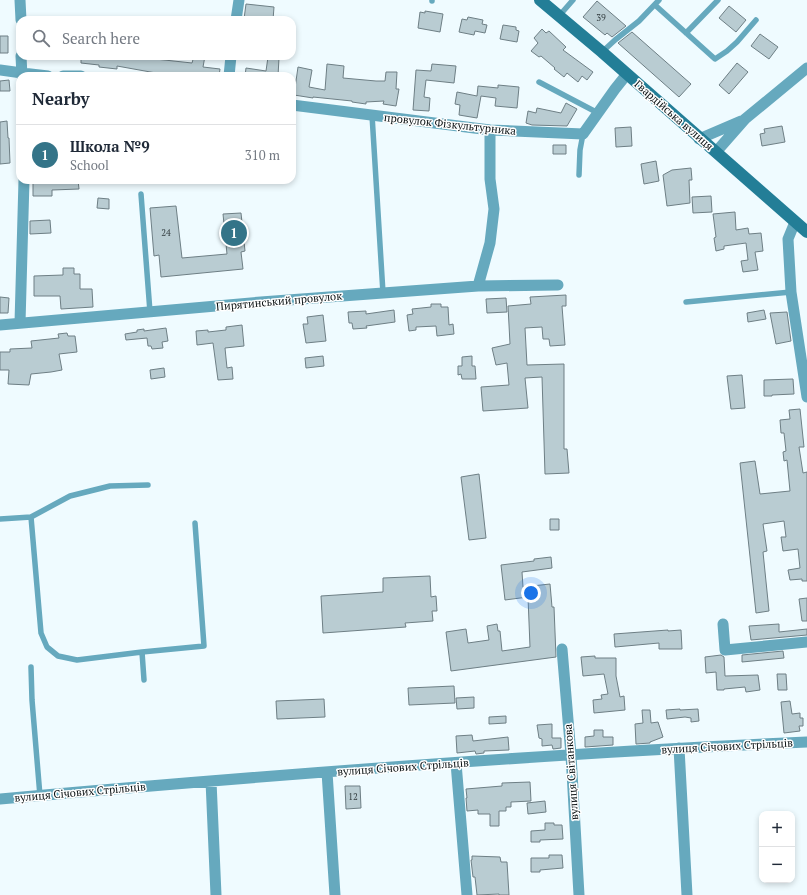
<!DOCTYPE html>
<html lang="en">
<head>
<meta charset="utf-8">
<style>
	:root { --surface:#fff; --page:#f6f6f7; --text:#1f2937; --muted:#747a83; --line:#e0e1e3; --accent:#347488 }
	body { margin:0; font-family:"PT Serif",serif; background:var(--page); color:var(--text) }
	.controls { position:absolute; right:12px; bottom:12px; display:grid; overflow:hidden; border-radius:8px; box-shadow:0 2px 6px #0003 }
	.controls button { width:36px; height:36px; display:grid; place-items:center; padding:0; border:0; border-bottom:1px solid var(--line); background:var(--surface); color:var(--text); font:20px sans-serif }
	.you { position:absolute; left:531px; top:593px; width:14px; height:14px; margin:-10px; border:3px solid #fff; border-radius:50%; background:#1a73e8; box-shadow:0 0 0 6px #1a73e833 }
	.badge { display:grid; place-items:center; width:26px; height:26px; border-radius:50%; background:var(--accent); color:#fff; font-size:13px; font-weight:700 }
	.pin { position:absolute; translate:-50% -50%; border:2px solid #fff; box-shadow:0 1px 4px #0006 }
	.list { margin:0; padding:0; list-style:none }
	h2 { display:flex; justify-content:space-between; align-items:center; height:52px; margin:0; padding:0 16px; font-size:17px }
	h2 small { font-size:13px; font-weight:400; color:var(--muted) }
	.list li { display:grid; grid-template-columns:26px 1fr auto; gap:12px; align-items:center; box-sizing:border-box; height:60px; padding:0 16px; border-top:1px solid var(--line) }
	.list b { display:block; font-size:15px; white-space:nowrap }
	.list p { margin:0; font-size:13px; white-space:nowrap; color:var(--muted) }
	.list em { font-size:13px; font-style:normal; color:var(--muted) }
	.icon { flex:none; width:22px; height:22px; fill:none; stroke:currentColor; stroke-width:2; stroke-linecap:round; stroke-linejoin:round }
	.map { position:relative; flex:none; width:807px; height:895px; overflow:hidden }
	.search { position:absolute; background:var(--surface); box-shadow:0 2px 6px #0003; left:16px; top:16px; width:280px; height:44px; display:flex; align-items:center; gap:10px; box-sizing:border-box; padding:0 14px; border-radius:12px; color:var(--muted); font-size:15px }
	.panel { position:absolute; background:var(--surface); box-shadow:0 2px 6px #0003; left:16px; top:72px; width:280px; height:112px; border-radius:12px }
	.map>svg:first-child { display:block }
	.building { fill:#b9ccd2; stroke:#6e7f85 }
	.lines { fill:none; stroke-linecap:round; stroke-linejoin:round }
	.lane { stroke:#66a9be; stroke-width:5.5 }
	.street { stroke:#66a9be; stroke-width:11 }
	.secondary { stroke:#237e97; stroke-width:12 }
	.labels { text-anchor:middle; dominant-baseline:central; stroke-width:3; stroke-linejoin:round; paint-order:stroke }
	.number-label { font-size:9px; fill:#343e41 }
	.street-label { font-size:11px; fill:#080f11; stroke:#fff }
</style>
</head>
<body>
<div class="map">
<svg width="807" height="895" viewBox="0 0 807 895">
	<rect width="100%" height="100%" fill="#effbff"/>
	<path class="building" d="M597,1L626,26L612,37L607,33L605,35L583,17Z
		M246,4L274,7L273,20L244,19Z
		M729,6L746,20L736,32L719,18Z
		M425,11L443,14L440,32L418,28L420,12L425,13Z
		M468,17L483,20L482,24L487,25L485,33L475,31L474,35L459,32L462,19L467,20Z
		M503,25L516,27V30L519,31L517,42L500,39Z
		M542,29L546,33L549,31L566,47L563,50L593,72L587,80L582,76L578,82L567,73L564,77L554,69L555,68L541,56L539,57L531,51L538,43L534,38Z
		M632,32L691,84L679,97L618,43Z
		M760,34L778,47L769,59L751,46Z
		M0,36H8V53H0Z
		M81,56H147L146,58L192,63L194,56H205L203,67L220,69L219,76H175V75L156,73L117,66V69L99,67V65L81,63Z
		M268,57L279,58L278,76H245L246,68L266,71Z
		M737,63L748,72L729,94L719,85Z
		M327,64L344,66L343,78L376,81H385L386,72H397L396,89H399L396,106L383,104L384,101L366,102V104L352,102V101L313,97V98L294,95L298,67L312,70L309,87L325,90Z
		M432,64L456,66L454,83L426,80L424,97L430,98L429,111L413,110L416,70L431,71Z
		M9,80L10,91H0V81Z
		M498,85L519,87L517,108L495,106L496,98L481,96L477,118L459,115L460,105L455,104L457,92L477,96L478,86L498,88Z
		M566,103L577,109L567,126L532,125L526,123L528,111L536,113L537,108L561,113Z
		M7,121L8,138H9L10,163L0,164V122Z
		M782,126L785,142L762,146L760,134L765,133L764,129Z
		M631,127L632,146L616,147L615,128Z
		M553,145H566V154H553Z
		M656,161L659,181L644,184L641,164Z
		M691,168L692,180H689L690,203L667,206L663,175L672,170Z
		M33,180H78L79,189L52,190V196H33Z
		M711,196L712,212L693,213L692,197Z
		M98,198L109,199V209L97,208Z
		M176,206L182,258L227,254L223,214L241,213L245,251L241,252L243,269L161,277L159,255L154,256L150,208Z
		M735,212L736,230L748,228L749,234L761,233L763,251L755,252L758,270L743,272L741,261L748,260L746,243L724,246V249L716,251L714,238L716,237L713,214Z
		M50,220L51,233L30,234V221Z
		M63,268H74V274H80V289H92L93,307L61,309L60,296H34V276L63,275Z
		M566,295V306H562L565,345L550,346L549,339H543L542,327L525,328L527,365L564,364V449H567L569,473L545,474L542,377L525,378L528,408L483,411L481,387L509,385L507,363L496,365L492,348L510,344L508,306L531,304L530,297Z
		M0,297L9,298L8,313H0Z
		M506,298L507,312L487,313L486,299Z
		M431,304H441V307H448L449,325L453,324L454,334L437,336L436,326L416,327V330L409,331L407,315L413,314L412,309L431,307Z
		M394,310L395,322L366,326L367,328L353,329L352,323H349L348,312L366,311V314Z
		M764,310L766,319L748,322L747,313Z
		M787,312L791,341L776,344L770,313Z
		M323,315L326,341L306,343L303,324H308L307,317Z
		M242,325L244,346L225,348L227,368L232,367L233,379L218,380L213,343L197,345L196,331L208,330V332L226,330V327Z
		M166,328L168,341L162,342L163,348L152,349L151,346H148L147,338L126,340L125,334L137,332V330L144,329V331Z
		M67,333L68,336H75L77,352L59,354L62,370L51,372L31,374L29,385L8,384L9,370H0V352H10V349L32,348L31,341L59,338L58,334Z
		M323,356L324,366L306,368L305,358Z
		M472,356V366H475L476,379H462L461,374L458,375V366H462V357Z
		M164,368L165,377L151,379L150,370Z
		M742,375L745,408L731,409L727,376Z
		M793,379L794,394L772,395V396H764V380Z
		M800,409L804,447H799L803,473L807,472V581H802V579L790,580L788,570L800,568L798,549L783,551L781,537H786L784,521L763,524L767,551L763,552L769,611L756,613L740,463L755,461L760,494L790,491L787,460L784,461L783,452L786,451L784,433H781L780,420L790,419L789,410Z
		M479,474L486,538L469,540L461,477Z
		M550,519H559V530H550Z
		M551,557L552,568L522,572L523,587L550,584L552,607H554L556,657L451,671L446,632L466,629L468,643L489,640L487,626L497,624L498,631H500L502,651L530,647L528,597L505,600L501,565L534,561V559Z
		M430,576L431,597L436,596L437,611H432L433,621L405,623L406,627L323,633L321,596L383,592V578Z
		M807,598V621H802L799,599Z
		M779,624V632L807,629V635L751,640L749,626Z
		M668,630V631L681,630L682,649H659V643L615,647L614,634Z
		M783,651L784,658L742,662V655Z
		M721,655L724,657L725,676L758,675L760,690L746,692L745,687L724,689V690H717L716,672L706,673L705,657Z
		M595,656V658H616V676L620,697L624,696L625,710L594,713L593,700L602,699L601,695L608,694L604,674L583,676L581,657Z
		M777,674H786L787,690H778Z
		M454,686L455,703L409,705L408,688Z
		M474,697V708L457,709L456,698Z
		M324,699L325,717L277,719L276,701Z
		M790,701L792,714L800,713V718H803V726H799L800,731L784,733L781,702Z
		M680,709V710L698,709L699,721L691,722V718L685,717L667,719L666,710Z
		M642,710H650L651,723L658,722L663,737L650,742V743L636,744L635,724L643,723Z
		M506,716V723L489,724V717Z
		M552,724V738H561V748L553,749L552,745L542,746V739L539,738L537,725Z
		M594,730H603V737H613V745L585,747V737L594,736Z
		M472,735L473,741L508,737L509,750L484,751V753L476,754L475,751L457,753L456,736Z
		M530,782L531,801L511,802V807H506V811H499V826H490V814H478V810L467,811L466,798H467L466,789L502,786V783Z
		M345,786H360L361,808L346,809Z
		M545,801L546,812L528,814L527,803Z
		M545,823H554V825H562L563,839L540,840V842H531V831L545,830Z
		M549,855H562L563,868L540,870V872H531V858H549Z
		M472,856L500,857L501,862H507L509,895H499V894L477,895L475,877H473L471,860H472Z"/>
	<g class="lines">
		<path class="lane" d="M432,1V0
			M655,5L715,59L727,51L737,42L756,20
			M559,16L573,0
			M686,33L718,0
			M602,52L615,40L639,21L659,0
			M539,82L598,113
			M372,115L383,293
			M579,175L580,150L583,134
			M141,194L150,312
			M686,302L791,292
			M31,517L41,633L47,647L58,656L77,660L142,652L204,646L195,523
			M0,519L31,517L70,496L110,486L148,485
			M142,652L144,680
			M31,667L32,700L40,796"/>
		<path class="street" d="M20,0L21,20
			M236,20L239,0
			M21,56L22,76
			M0,70L22,73L48,76
			M63,76H81
			M229,76L231,56
			M292,105L490,130L583,134L615,89L627,74
			M699,139L741,121
			M716,152L745,119L807,68
			M795,222L788,239L791,292L807,397
			M478,286L490,243L494,209L490,179V130
			M20,323L24,180
			M0,325L261,302L383,293L478,286L558,285
			M723,624L725,650L807,642
			M562,649L571,755L579,895
			M679,748L687,895
			M456,763L467,895
			M327,772L335,895
			M211,781L216,895
			M0,799C269,775 538,754 807,742"/>
		<path class="secondary" d="M540,0L602,52L807,232"/>
	</g>
	<g class="labels">
		<g class="number-label">
			<text x="601" y="18">39</text>
			<text x="166" y="233">24</text>
			<text x="353" y="797">12</text>
		</g>
		<g class="street-label">
			<text transform="translate(674 115) rotate(41)">Гвардійська вулиця</text>
			<text transform="translate(450 124) rotate(6)">провулок Фізкультурника</text>
			<text transform="translate(279 301) rotate(-5)">Пирятинський провулок</text>
			<text transform="translate(727 746) rotate(-3)">вулиця Січових Стрільців</text>
			<text transform="translate(403 767) rotate(-4)">вулиця Січових Стрільців</text>
			<text transform="translate(571 772) rotate(-94)">вулиця Світанкова</text>
			<text transform="translate(80 792) rotate(-5)">вулиця Січових Стрільців</text>
		</g>
	</g>
</svg>
<div class="controls">
<button>+</button>
<button>−</button>
</div>
<div class="you"></div>
<div class="pin badge" style="left:234px;top:233px">1</div>
<div class="search"><svg class="icon" aria-label="search" viewBox="0 0 24 24"><circle cx="10" cy="10" r="6"/><path d="M15 15l6 6"/></svg>Search here</div>
<section class="panel">
<h2>Nearby<small></small></h2>
<ul class="list">
<li><span class="badge">1</span><div><b>Школа №9</b><p>School</p></div><em>310 m</em></li>
</ul>
</section>
</div>
</body>
</html>
